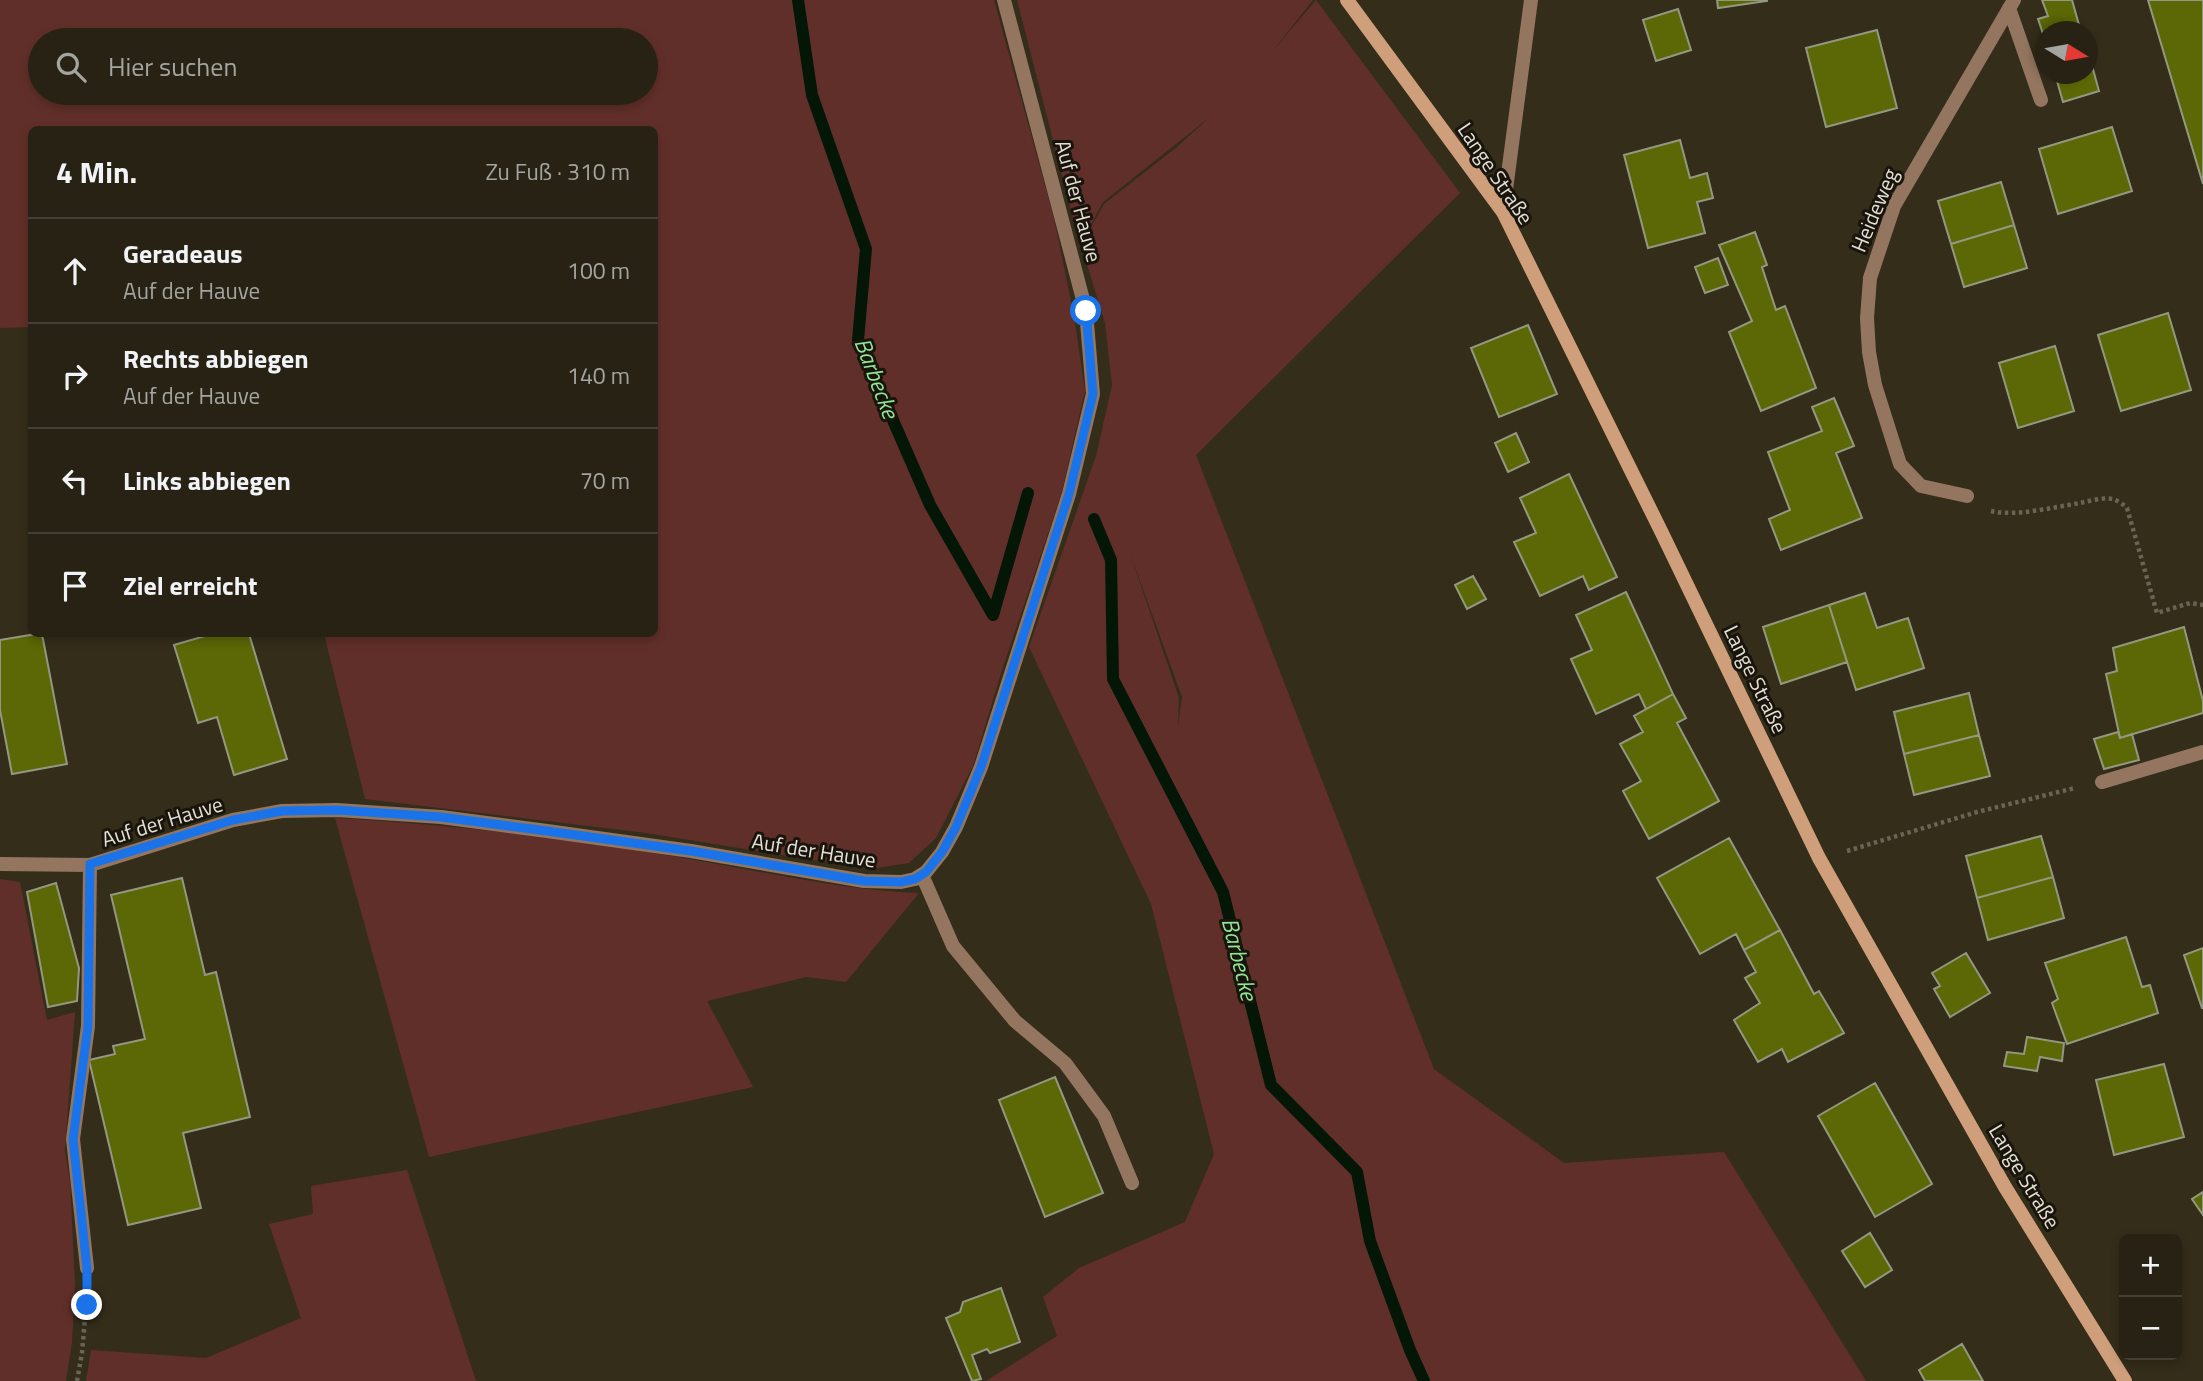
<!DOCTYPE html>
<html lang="de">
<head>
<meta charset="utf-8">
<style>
	:root { --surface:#272214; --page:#332f22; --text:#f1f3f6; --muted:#a4a4a0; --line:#433f34 }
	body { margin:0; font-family:"Titillium Web",sans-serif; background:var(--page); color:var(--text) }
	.controls { position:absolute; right:21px; bottom:21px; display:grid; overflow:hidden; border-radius:10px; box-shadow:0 4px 10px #0003 }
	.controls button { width:63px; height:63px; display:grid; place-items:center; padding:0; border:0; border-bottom:2px solid var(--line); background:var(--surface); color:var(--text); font:35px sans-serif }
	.compass { position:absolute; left:2035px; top:21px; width:63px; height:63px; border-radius:50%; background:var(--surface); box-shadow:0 4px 10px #0003; rotate:101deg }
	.stop { position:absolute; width:21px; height:21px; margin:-16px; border:5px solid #1a73e8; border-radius:50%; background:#fff }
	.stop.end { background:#1a73e8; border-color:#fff; box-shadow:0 2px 7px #0008 }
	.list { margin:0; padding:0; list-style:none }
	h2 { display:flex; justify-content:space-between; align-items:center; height:91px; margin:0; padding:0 28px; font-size:30px }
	h2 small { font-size:23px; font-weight:400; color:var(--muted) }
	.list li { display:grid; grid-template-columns:46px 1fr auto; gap:21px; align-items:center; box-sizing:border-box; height:105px; padding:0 28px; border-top:2px solid var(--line) }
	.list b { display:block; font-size:26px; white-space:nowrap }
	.list p { margin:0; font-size:23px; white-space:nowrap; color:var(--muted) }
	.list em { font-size:23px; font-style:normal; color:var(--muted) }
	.icon { flex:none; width:38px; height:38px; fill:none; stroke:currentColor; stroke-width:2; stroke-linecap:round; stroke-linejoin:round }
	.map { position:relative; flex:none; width:2203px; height:1381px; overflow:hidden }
	.search { position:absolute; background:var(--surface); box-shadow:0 4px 10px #0003; left:28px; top:28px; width:630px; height:77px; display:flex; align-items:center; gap:18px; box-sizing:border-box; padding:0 24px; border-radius:38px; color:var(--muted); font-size:26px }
	.panel { position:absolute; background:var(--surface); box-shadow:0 4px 10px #0003; left:28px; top:126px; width:630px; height:511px; border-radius:10px }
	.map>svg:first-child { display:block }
	.green { fill:#612f29; fill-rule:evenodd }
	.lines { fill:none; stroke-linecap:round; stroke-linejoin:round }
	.stream { stroke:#041706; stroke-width:12 }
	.building { fill:#5c6705; stroke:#939882; stroke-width:2 }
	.path { stroke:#6b6454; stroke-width:4.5; stroke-dasharray:3.5 3.5; stroke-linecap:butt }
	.lane { stroke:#947660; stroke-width:14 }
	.street { stroke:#947660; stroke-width:14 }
	.secondary { stroke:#cf9f7b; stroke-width:14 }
	.route { stroke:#1a73e8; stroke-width:9 }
	.labels { text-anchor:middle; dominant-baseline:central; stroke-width:6; stroke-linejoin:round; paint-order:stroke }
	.street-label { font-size:21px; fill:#e5e0d5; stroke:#19150d }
	.water-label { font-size:23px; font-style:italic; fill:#8ee796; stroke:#19150d }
</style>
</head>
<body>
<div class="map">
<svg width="2203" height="1381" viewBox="0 0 2203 1381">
	<rect width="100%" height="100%" fill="#342d1a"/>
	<path class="green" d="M0,0H994L1054,218L1074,316L1085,391L1061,495L1002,670L973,766L936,838L909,863L870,869L646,833L365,799L324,634H654V130H32L31,327L0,328ZM40,40H646V93H40Z
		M1017,0H1313L1271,53L1316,0L1460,193L1196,455L1434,1069L1564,1163L1724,1152L1866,1381H986L1057,1336L1043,1297L1079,1268L1185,1222L1214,1154L1151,904L1029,647L1096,456L1112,385L1105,323L1081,245L1104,204L1177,147L1210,117L1103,202L1080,245ZM1130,553L1182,697L1178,726L1179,698Z
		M335,818C452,825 574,838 689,859C766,872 841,890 919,893L846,982L806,977L707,1001L753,1087L429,1157Z
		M0,879L20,882L47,1020L75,1012L65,1150L70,1181L75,1284L72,1342L66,1381H0Z
		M407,1170L476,1381H86L91,1350L206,1358L301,1318L269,1224L313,1214L311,1186Z"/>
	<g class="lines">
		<path class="stream" d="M798,0L812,95L866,249L858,340L930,505L993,615L1028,493
			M1094,519L1111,560L1113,679L1223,892L1271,1085L1357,1172L1370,1241L1410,1350L1424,1381"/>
	</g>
	<path class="building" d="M1717,0H1767V1L1718,8Z
		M2042,0H2072L2081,32H2046V43L2038,19L2048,16Z
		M2148,0H2203V184Z
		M1678,9L1691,50L1656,61L1643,20Z
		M1877,30L1897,108L1826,127L1806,48Z
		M2088,51L2099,91L2063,102L2055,74H2088Z
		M2112,127L2132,191L2058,214L2039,149Z
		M1680,140L1690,178L1707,173L1713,198L1697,202L1705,233L1648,248L1624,155Z
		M2001,182L2014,225L1951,244L1938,201Z
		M2014,225L2027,268L1964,287L1951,244Z
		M1755,232L1767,265L1762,267L1776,310L1785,306L1816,388L1761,411L1729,332L1752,321L1719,245Z
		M1718,258L1728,285L1705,293L1695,267Z
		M2168,313L2191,390L2121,411L2098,335Z
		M1528,325L1557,394L1499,417L1471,348Z
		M2055,346L2074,411L2018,428L1999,363Z
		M1834,398L1854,446L1836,453L1862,518L1781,550L1769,519L1790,510L1768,452L1822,431L1812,407Z
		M1516,433L1529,462L1508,472L1495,443Z
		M1569,474L1617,577L1589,590L1583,576L1540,596L1514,542L1536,533L1520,498Z
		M1473,576L1486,599L1467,609L1455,585Z
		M1626,592L1673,694L1646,709L1639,694L1596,714L1571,659L1592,650L1576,615Z
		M1865,593L1877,628L1908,618L1924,668L1856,690L1829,605Z
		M1829,605L1847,662L1781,684L1763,627Z
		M2184,627L2203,701V713L2120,738L2106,674L2117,671L2113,648Z
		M36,634H42L67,764L12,774L0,710V640Z
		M212,634H249L287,759L234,775L217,717L198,723L174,645Z
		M1969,693L1979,735L1904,754L1894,712Z
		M1673,694L1686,718L1677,723L1719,801L1649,839L1623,791L1641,781L1620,744L1643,732L1634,716Z
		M2118,732L2120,738L2132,734L2139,760L2104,769L2094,739Z
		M1979,735L1990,776L1914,795L1904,754Z
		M2041,836L2053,877L1977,898L1966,856Z
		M1729,838L1780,930L1744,950L1736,934L1700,954L1657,878Z
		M2053,877L2064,918L1988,940L1977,898Z
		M182,878L205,975L216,972L250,1117L183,1133L201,1208L128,1225L89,1060L115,1054L113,1046L145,1039L111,895Z
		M56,883L79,968L77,1001L48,1007L27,892Z
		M1780,930L1814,994L1819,991L1844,1033L1788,1062L1782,1049L1758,1062L1734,1020L1760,1003L1745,978L1756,972L1744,950Z
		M2126,937L2142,987L2150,985L2158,1013L2067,1044L2052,1003L2058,999L2045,963Z
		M2203,948V1008H2202L2184,955Z
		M1966,953L1990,993L1950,1017L1934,989L1940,986L1932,973Z
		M2027,1037L2064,1043L2062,1061L2040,1057L2037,1071L2004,1066L2007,1052L2024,1054Z
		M2164,1064L2184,1137L2114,1155L2096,1080Z
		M1055,1077L1103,1193L1045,1217L999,1100Z
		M1875,1083L1932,1184L1875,1217L1818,1116Z
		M2203,1192V1215L2192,1199Z
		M1870,1233L1892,1270L1865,1287L1842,1251Z
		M1001,1288L1020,1342L990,1353L987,1349L972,1355L981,1379L972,1381L946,1318L960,1312L963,1302Z
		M1962,1344L1983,1381H1925L1919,1370Z"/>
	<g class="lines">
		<path class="path" d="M1991,511C2016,517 2054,507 2080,503C2090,501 2102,497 2113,499C2118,501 2123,504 2127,508L2157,613L2190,603L2203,605
			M1847,851L1977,812L2075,788
			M77,1381L82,1353L87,1295"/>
		<path class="lane" d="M2009,8L2041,100
			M1967,496L1921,486L1900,464L1875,385L1869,352L1867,318L1870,278L1894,206L2014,0
			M0,864L90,865L233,820L282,811L337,810L441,817L547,831L691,851L864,881L901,882L915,879L926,872L942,852L956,827L981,767L1069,494L1093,394L1086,311L1004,0
			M922,875L953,946L1015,1021L1065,1063L1104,1116L1132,1183
			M87,1268L73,1139L88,1026L90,865"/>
		<path class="street" d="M1503,212L1531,0
			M2102,782L2203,752"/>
		<path class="secondary" d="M1347,0L1503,212L1661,531L1819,858L2005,1187L2125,1381"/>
	</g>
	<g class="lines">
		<path class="route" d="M87,1305V1268L73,1139L88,1026L90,864L233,820L282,811L337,810L441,817L547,831L691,851L864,881L901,882L915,879L926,872L942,852L956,827L981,767L1069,494L1093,394L1086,311"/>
	</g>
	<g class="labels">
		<g class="street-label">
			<text transform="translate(1496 173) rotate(56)">Lange Straße</text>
			<text transform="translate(1079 201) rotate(75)">Auf der Hauve</text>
			<text transform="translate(1874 210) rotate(-67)">Heideweg</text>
			<text transform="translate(1756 679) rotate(64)">Lange Straße</text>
			<text transform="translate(162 821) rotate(-17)">Auf der Hauve</text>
			<text transform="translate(814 850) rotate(9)">Auf der Hauve</text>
			<text transform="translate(2025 1176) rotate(59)">Lange Straße</text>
		</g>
		<g class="water-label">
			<text transform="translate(877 378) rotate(69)">Barbecke</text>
			<text transform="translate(1240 959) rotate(76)">Barbecke</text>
		</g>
	</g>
</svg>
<div class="controls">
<button>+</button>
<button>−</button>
</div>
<svg class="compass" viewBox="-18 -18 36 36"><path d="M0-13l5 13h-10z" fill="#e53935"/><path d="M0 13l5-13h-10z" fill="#a4a4a0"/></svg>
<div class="stop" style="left:1086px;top:311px"></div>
<div class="stop end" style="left:87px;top:1305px"></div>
<div class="search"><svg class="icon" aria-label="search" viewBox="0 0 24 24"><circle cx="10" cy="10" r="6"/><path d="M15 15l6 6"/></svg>Hier suchen</div>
<section class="panel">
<h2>4 Min.<small>Zu Fuß · 310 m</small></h2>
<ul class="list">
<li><svg class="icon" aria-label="ahead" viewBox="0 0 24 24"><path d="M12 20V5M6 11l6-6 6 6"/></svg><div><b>Geradeaus</b><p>Auf der Hauve</p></div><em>100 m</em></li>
<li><svg class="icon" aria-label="right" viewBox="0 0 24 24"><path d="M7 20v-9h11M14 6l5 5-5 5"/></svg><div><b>Rechts abbiegen</b><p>Auf der Hauve</p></div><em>140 m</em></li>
<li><svg class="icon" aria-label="left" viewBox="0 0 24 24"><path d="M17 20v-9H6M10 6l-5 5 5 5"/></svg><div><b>Links abbiegen</b></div><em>70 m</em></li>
<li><svg class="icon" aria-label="arrive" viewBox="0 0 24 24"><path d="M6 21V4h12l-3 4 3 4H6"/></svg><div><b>Ziel erreicht</b></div></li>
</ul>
</section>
</div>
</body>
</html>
